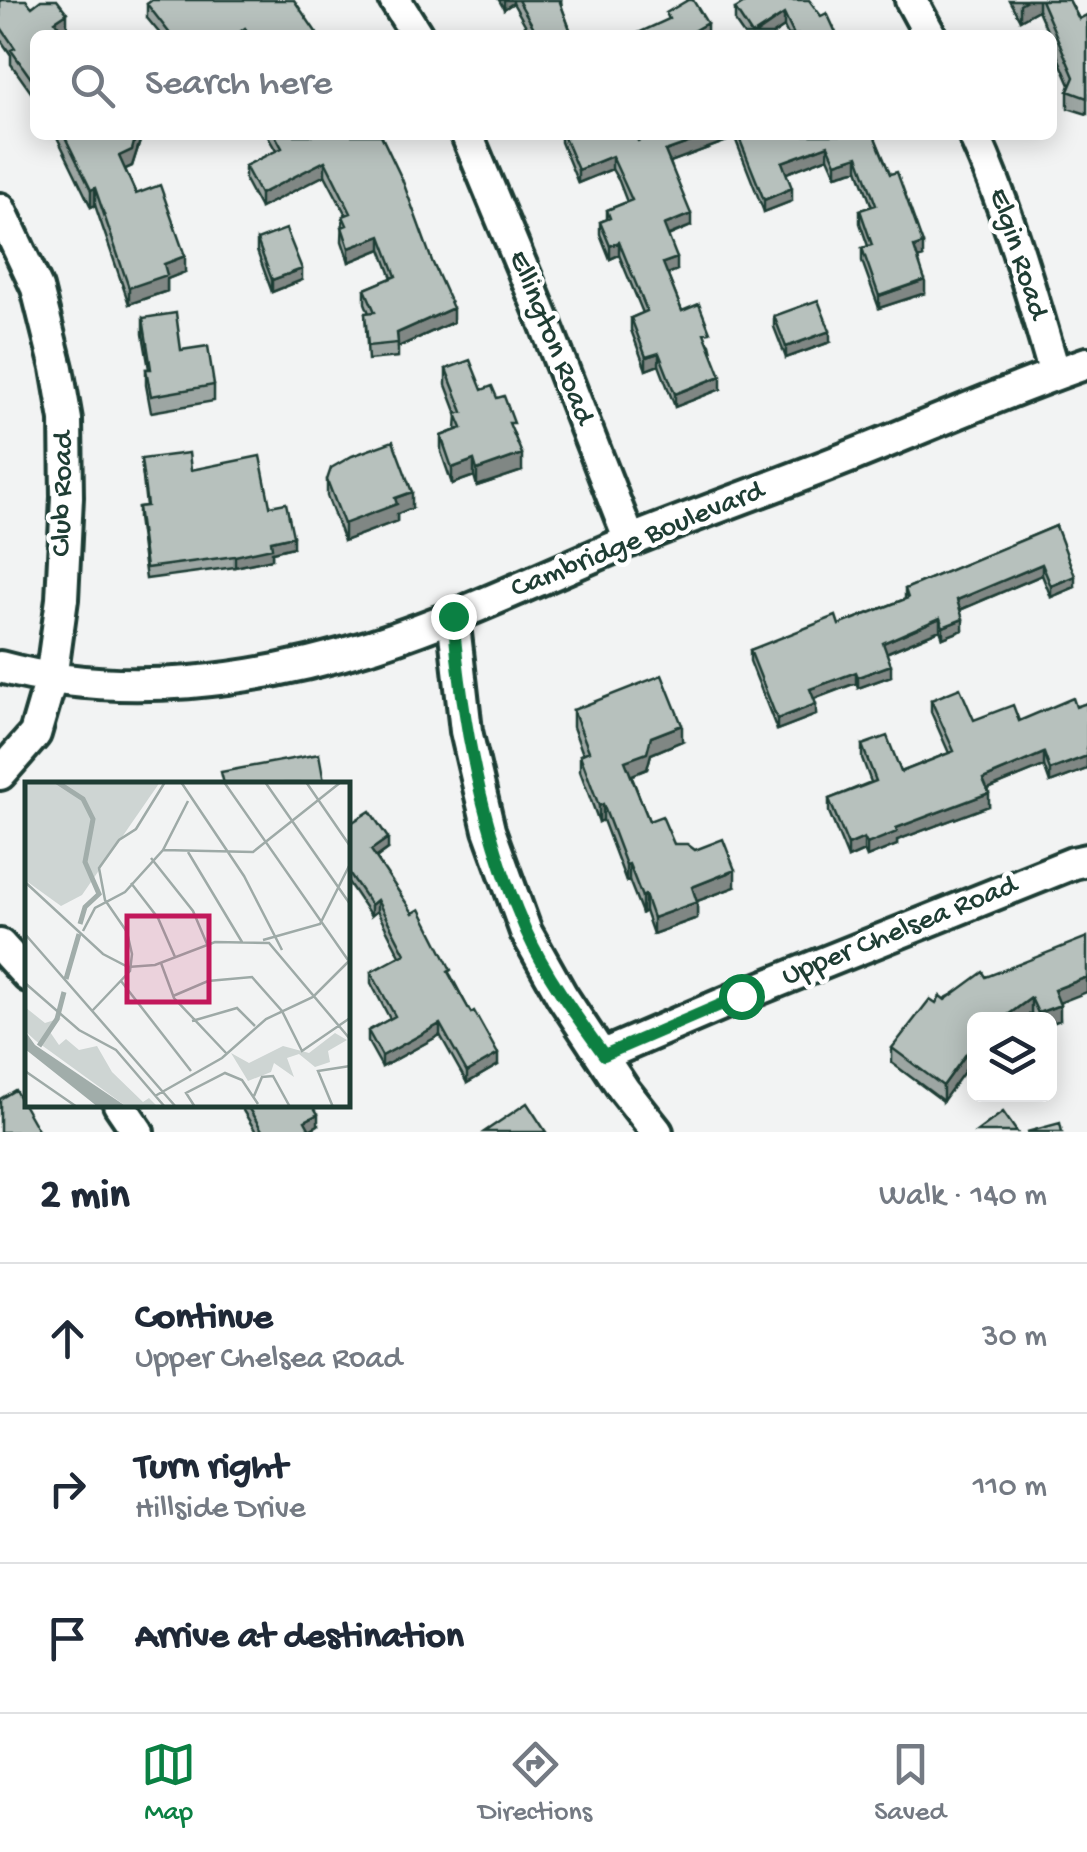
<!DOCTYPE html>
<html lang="en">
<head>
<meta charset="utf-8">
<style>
	:root { --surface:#fff; --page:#f6f6f7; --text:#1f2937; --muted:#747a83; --line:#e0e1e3; --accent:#0b8043 }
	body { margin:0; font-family:"Gochi Hand",sans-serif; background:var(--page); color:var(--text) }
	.controls { position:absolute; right:30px; bottom:30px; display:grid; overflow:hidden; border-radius:15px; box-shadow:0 5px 25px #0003 }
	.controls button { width:90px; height:90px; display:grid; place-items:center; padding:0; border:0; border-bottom:2px solid var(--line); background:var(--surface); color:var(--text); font:50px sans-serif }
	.stop { position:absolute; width:30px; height:30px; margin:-22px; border:8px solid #0b8043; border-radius:50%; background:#fff }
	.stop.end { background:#0b8043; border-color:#fff; box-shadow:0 2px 10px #0008 }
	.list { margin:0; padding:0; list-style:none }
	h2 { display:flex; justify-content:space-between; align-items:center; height:130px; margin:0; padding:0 40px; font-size:42px }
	h2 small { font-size:32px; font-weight:400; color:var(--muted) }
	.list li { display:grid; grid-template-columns:65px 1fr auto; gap:30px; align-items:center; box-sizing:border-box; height:150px; padding:0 40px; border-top:2px solid var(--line) }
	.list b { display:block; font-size:38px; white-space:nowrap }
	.list p { margin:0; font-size:32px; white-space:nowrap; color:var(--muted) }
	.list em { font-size:32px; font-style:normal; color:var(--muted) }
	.icon { flex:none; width:55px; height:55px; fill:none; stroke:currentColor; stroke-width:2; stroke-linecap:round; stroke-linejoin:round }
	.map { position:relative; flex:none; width:1087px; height:1132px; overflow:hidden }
	.search { position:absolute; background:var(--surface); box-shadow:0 5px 25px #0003; left:30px; right:30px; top:30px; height:110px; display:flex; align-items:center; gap:25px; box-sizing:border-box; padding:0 35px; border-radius:15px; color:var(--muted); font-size:38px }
	.sheet { height:580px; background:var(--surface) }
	nav { display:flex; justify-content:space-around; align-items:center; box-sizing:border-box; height:140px; border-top:2px solid var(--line); background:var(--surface); font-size:28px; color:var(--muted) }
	nav a { display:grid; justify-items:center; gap:5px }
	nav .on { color:var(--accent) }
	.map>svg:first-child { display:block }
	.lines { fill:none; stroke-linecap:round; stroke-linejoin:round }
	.minor-casing { stroke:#1f3d34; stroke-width:38 }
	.minor { stroke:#fff; stroke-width:30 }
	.wall { fill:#9da6a3; stroke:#1f3d34; stroke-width:2.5 }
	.shaded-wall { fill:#808784; stroke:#1f3d34; stroke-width:2.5 }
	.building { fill:#b7c1bd; stroke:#1f3d34; stroke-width:2.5 }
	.route { stroke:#0b8043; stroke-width:12 }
	.labels { text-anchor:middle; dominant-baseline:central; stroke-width:9; stroke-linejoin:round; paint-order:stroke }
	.street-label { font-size:30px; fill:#1f3d34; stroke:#fff }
	.inset-river { fill:none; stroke:#a1adaa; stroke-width:5 }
	.inset-road { fill:none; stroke:#9eaaa7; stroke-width:2.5 }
	.view { fill:#c2185b; fill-opacity:0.15; stroke:#c2185b; stroke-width:5 }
	.inset-edge { fill:none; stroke:#1f3d34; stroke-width:5 }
</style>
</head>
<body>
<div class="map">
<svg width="1087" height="1132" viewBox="0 0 1087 1132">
	<rect width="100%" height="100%" fill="#f2f3f3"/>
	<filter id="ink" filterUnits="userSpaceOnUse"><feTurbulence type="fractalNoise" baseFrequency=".01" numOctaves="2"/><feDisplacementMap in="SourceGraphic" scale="20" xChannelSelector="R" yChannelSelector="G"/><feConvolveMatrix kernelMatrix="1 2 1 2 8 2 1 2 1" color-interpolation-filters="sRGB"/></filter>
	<g filter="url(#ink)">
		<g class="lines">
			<defs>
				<path id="minor" d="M395,0L417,35
					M911,0L930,35
					M467,135L543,318L630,541
					M974,135C1009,212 1031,293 1055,374
					M0,209L37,288L57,368L66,420L67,497L62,599L51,679L35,734L0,774
					M453,616L466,731L489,830L526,932L562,996L624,1090L657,1132
					M0,667C121,700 256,682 374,645C461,617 543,577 627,542C702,512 779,485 854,455C932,424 1008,390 1087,363
					M0,945L28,976
					M603,1055L741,996L1073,863L1087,860
					M119,1104L138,1132"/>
			</defs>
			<use href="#minor" class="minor-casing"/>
			<use href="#minor" class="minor"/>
		</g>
		<path class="wall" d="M0,0L32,7L67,27L62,30L35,98L11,64V55L0,39Z
			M499,0H561L562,8L572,35H531L513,3L504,9Z
			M1009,0H1069L1079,19L1087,15V114L1068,108V91L1070,85L1052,43V35H1049L1038,10L1020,20Z
			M147,4L318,35H161L147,18Z
			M735,9L821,16L837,35H788L784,27L772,35H744L735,22Z
			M56,135H140V141L132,166L125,169L136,194L185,272L167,279V291L129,304L95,205L91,207Z
			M267,135H381L453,322L398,347V357L368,360L365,313H369L365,303V289L392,278L381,249L349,262L342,241L343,216L346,215L325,175L260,208L245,180V166L276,151Z
			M561,135H634L638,141L651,135H877L874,136L923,257L918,258L925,293L879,308L862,261V248L868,246L860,223V210L872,207L858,169L836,175L828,157L786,173L792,201L764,212L735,138L670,162L691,226L668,236L677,270L667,274L682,311L710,344L721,389L675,407L659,365L646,370L631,330V318L643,313L619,255L610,259L600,234V222L607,219V210L627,202L619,181L612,169L578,183L561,142Z
			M257,240L302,280L272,292L257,251Z
			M774,316L830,342L786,358L774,327Z
			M143,318L181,350L214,385V401L151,412L146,385V369H149L143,334Z
			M446,369L482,390L514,434L522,471L477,486L474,476L452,484L441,452V436L456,430L457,414L446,385Z
			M141,459L191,470L270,506L293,547L272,552V559L235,567L146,579L138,518V507L146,506Z
			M327,480L412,508L397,514V521L344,541L327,496Z
			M1056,526L1075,587L1051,597L1042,575L960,610L963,630L943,638L940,630L886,653L891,676L858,688L856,683L814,699L816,715L777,730L750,661V650L839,625L905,599V589Z
			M931,700L974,720L1019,721L1076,707L1087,703V769L1050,783L1044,766L988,789L989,806L897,840V845L867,857L864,851L848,858L829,812V799L871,782L862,758V745L901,772L949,753L931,712Z
			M573,710L682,741L651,754L647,769L631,775L649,821L674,844L735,887L697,901V918L653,934L645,911L642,913L629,880L626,881L603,820L599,822L580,771V755L583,754L573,727Z
			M348,825L388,849L376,858L451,976L498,1065L467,1083L440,1035L382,1067L368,1042V1031L390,1019L371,983V972L400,956L377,911L371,916L348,882Z
			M986,977L1059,1003L1060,1020L1050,1024V1020H1034L1031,1013L974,1020L943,1101L892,1063V1048L936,1003Z
			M239,1104H312L318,1125L310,1130L311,1132H256Z"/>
		<path class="shaded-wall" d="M504,0H513V3L504,9Z
			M1027,0H1038V10L1020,20V4Z
			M67,13V27L55,35V21Z
			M784,14V27L772,35H754Z
			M707,23V35H686Z
			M136,135H140V141L132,166L119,172V156Z
			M710,135H735V138L665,164V151Z
			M828,145V157L782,175V162Z
			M612,156V169L578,183V170Z
			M858,156V169L836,175V163Z
			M325,161V175L260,208V194Z
			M95,188V205L91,207V190Z
			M792,188V201L764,212V200Z
			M691,214V226L664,237V225Z
			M381,236V249L349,262V248Z
			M619,242V255L610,259V246Z
			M923,244V257L914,260V247Z
			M185,256V272L167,279V291L129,304V288L164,264Z
			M677,258V270L663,276V263Z
			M302,269V280L272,292V280Z
			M925,280V293L879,308V296Z
			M453,308V322L398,347L397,333Z
			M830,331V342L786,358V347Z
			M659,353V365L646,370V357Z
			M721,376V389L675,407V394Z
			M522,454V471L477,486V470Z
			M474,460V476L452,484V468Z
			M412,492V508L397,514V521L344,541V524L395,498Z
			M293,536V547L272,552V559L235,567V556L271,541Z
			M1042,564V575L957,611V600Z
			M1075,576V587L1051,597V586Z
			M940,618V630L883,654V643Z
			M963,619V630L943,638V627Z
			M891,665V676L858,688V677Z
			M856,672V683L810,700V689Z
			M816,704V715L777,730V719Z
			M682,725V741L651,754L647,769L625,778V761L651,737Z
			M1044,753V766L983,791V779Z
			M1087,756V769L1050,783V770Z
			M989,793V806L897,840V845L867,857V844L896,828Z
			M603,804V820L599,822V806Z
			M388,838V849L371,861V850Z
			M864,838V851L848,858V845Z
			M629,864V880L626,881V865Z
			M735,870V887L692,903V887Z
			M645,895V911L642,913V897Z
			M377,900V911L371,916V905Z
			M697,902V918L653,934V918Z
			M1087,977V992L1054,1005V990Z
			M1031,998V1013L1022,1020H1001Z
			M1060,1005V1020L1050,1024V1020H1038V1013Z
			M440,1024V1035L382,1067V1056Z
			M974,1043V1058L943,1101V1086Z
			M498,1054V1065L467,1083V1072Z
			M318,1114V1125L305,1132V1121Z"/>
		<path class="building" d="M0,0H26L32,7L41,0H57L67,13L55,21L65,35H35V84L11,50L15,48L0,26Z
			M152,0H294L318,35H256L253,33L250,35L245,28L236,35H171L147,4Z
			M518,0H561L560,2L572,35H538Z
			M688,0H693L707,23L686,35H634L669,19L666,13Z
			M749,0H809L821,16L827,13L837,35H794L784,14L752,35L735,9Z
			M1041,0H1069L1079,19L1087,15V98L1068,91L1074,77Z
			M64,135H136L132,150L119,156L136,194L160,185L185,256L164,264L167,275L129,288L95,188L91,190Z
			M275,135H381L402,179L432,261L453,308L397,333L398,343L368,346L365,313L375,312L365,289L396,276L381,236L349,248L342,227L347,225L343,216L351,213L325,161L260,194L245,166L282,148Z
			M563,135H634L638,141L651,135H710L665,151L691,214L664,225L677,258L663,263L682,311L699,304L710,332L704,333L721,376L675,394L659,353L646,357L631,318L647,311L619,242L610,246L600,222L610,218L607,210L632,200L612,156L578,170Z
			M738,135H874L890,174L897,172L923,244L914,247L925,280L879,296L862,248L872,245L860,210L876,205L858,156L836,163L828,145L782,162L792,188L764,200Z
			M286,229L302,269L272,280L257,240Z
			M818,300L830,331L786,347L774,316Z
			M176,313L181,350L208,346L214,385L151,396L146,369H151L143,318Z
			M470,360L482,390L492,386L497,398L504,396L514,423H509L522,454L477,470L474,460L452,468L441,436L462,428L456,414L463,412L446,369Z
			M393,441L412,492L395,498L397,504L344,524L327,480L331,468L352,456Z
			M189,453L191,470L260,456L270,506L286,503L293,536L271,541L272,548L235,556L146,568L138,507L147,506L141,459Z
			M1056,526L1075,576L1051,586L1042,564L957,600L963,619L943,627L940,618L883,643L891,665L858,677L856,672L810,689L816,704L777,719L750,650L836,616L839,625L908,598L905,589Z
			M662,675L682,725L651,737L647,753L625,761L649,821L662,816L674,844H687L695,850L723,839L735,870L692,887L697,902L653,918L645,895L642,897L629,864L626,865L603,804L599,806L580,755L589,751L573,710Z
			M960,688L974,720L1013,705L1019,721L1073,698L1076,707L1087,703V756L1050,770L1044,753L983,779L989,793L896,828L897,832L867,844L864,838L848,845L829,799L876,781L862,745L887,736L901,772L954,751L931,700Z
			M319,754L324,782L311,784H224L221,772Z
			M370,811L388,838L371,850L413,913L420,909L451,970L448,972L471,1013L474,1011L498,1054L467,1072L440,1024L382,1056L368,1031L395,1016L371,972L405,954L377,900L371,905L348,871V825Z
			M1087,937V977L1054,990L1060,1005L1038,1013L1031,998L1001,1020H974V1043L943,1086L892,1048L930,999L936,1003L940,996L945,1000L983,972L986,977Z
			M15,1090L39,1132H0V1099Z
			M527,1103L546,1132H484Z
			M246,1104H312L318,1114L305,1121L311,1132H263Z
			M1003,1112L1017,1132H976Z
			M1060,1123L1062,1132H1027Z"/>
	</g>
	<g class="lines" filter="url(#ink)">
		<path class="route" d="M453,616C462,723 482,831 526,931C546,975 576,1016 604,1055L741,996"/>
	</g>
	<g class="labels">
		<g class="street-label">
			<text transform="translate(1017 254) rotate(72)">Elgin Road</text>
			<text transform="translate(550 338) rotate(68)">Ellington Road</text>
			<text transform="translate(64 494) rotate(-89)">Club Road</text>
			<text transform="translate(638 541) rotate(-22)">Cambridge Boulevard</text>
			<text transform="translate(900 932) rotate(-22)">Upper Chelsea Road</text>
		</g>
	</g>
	<g transform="translate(25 782)">
		<rect width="325" height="325" fill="#f2f3f3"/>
		<path d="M0,0H135L57,113L36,124L0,98Z" fill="#ced5d3"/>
		<path d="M0,225L20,241L36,236L25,250L34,263L41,257L54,268L72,264L87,290L118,320L124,316L133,325H102L11,259L0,249ZM310,251L322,258L303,269L305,280L290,285L274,272L262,276L269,295L249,281L246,290L223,299L206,271L224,281L258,264L284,271Z" fill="#ced5d3"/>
		<path d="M0,249L10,263L102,325H73L0,267Z" fill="#a1adaa"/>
		<path class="inset-river" d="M32,0L58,17L68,37L60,80L74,112L60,125L55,142M41,197L54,152M14,264L32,237L39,210"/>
		<path class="inset-road" d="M156,0L219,94L257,168M199,0L323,178M240,0L325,122M281,0L325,64M138,68L228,70L316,0M163,70L217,160M126,76L168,129L182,162M0,100L78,172L103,185L130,183L190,160L244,161L325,257M106,101L133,136L150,175M58,149L70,126L100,110L138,68L163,19M0,152L151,325M238,158L295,142L325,82M136,181L149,216L202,272M96,199L166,289M0,201L54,248L91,268L140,325M148,214L183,199L227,195L257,229L277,269L325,236M68,228L105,189L107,172L102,150L80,118L74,86L94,58L111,47L140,0M167,239L212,226L230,244M0,289L52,325M130,314L197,276L241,237L288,215L325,178M229,314L237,295L248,294L265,325M170,325L161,311L200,291L217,298L233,322M308,325L293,289L325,284"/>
		<path class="view" d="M102,134H184V220H102Z"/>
		<rect width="325" height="325" class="inset-edge"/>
	</g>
</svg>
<div class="controls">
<button><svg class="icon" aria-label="layers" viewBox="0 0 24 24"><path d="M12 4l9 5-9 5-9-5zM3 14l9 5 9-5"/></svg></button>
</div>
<div class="stop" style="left:741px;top:996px"></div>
<div class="stop end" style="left:453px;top:616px"></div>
<div class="search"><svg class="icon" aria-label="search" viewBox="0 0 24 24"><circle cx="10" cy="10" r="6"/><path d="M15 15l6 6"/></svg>Search here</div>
</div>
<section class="sheet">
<h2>2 min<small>Walk · 140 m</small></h2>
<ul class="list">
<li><svg class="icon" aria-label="ahead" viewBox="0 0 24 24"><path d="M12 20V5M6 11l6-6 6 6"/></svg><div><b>Continue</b><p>Upper Chelsea Road</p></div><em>30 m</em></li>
<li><svg class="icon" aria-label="right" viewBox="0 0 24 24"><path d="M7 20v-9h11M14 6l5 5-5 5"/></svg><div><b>Turn right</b><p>Hillside Drive</p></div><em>110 m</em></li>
<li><svg class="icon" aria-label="arrive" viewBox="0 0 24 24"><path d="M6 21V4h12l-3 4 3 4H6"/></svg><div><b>Arrive at destination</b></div></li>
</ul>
</section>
<nav>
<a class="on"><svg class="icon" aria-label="map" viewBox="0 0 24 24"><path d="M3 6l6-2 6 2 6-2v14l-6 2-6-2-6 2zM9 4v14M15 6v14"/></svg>Map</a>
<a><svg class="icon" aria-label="directions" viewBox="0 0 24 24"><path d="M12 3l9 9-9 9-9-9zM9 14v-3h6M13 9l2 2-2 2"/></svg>Directions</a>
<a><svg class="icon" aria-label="saved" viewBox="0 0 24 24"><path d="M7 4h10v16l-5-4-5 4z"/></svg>Saved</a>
</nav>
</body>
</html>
